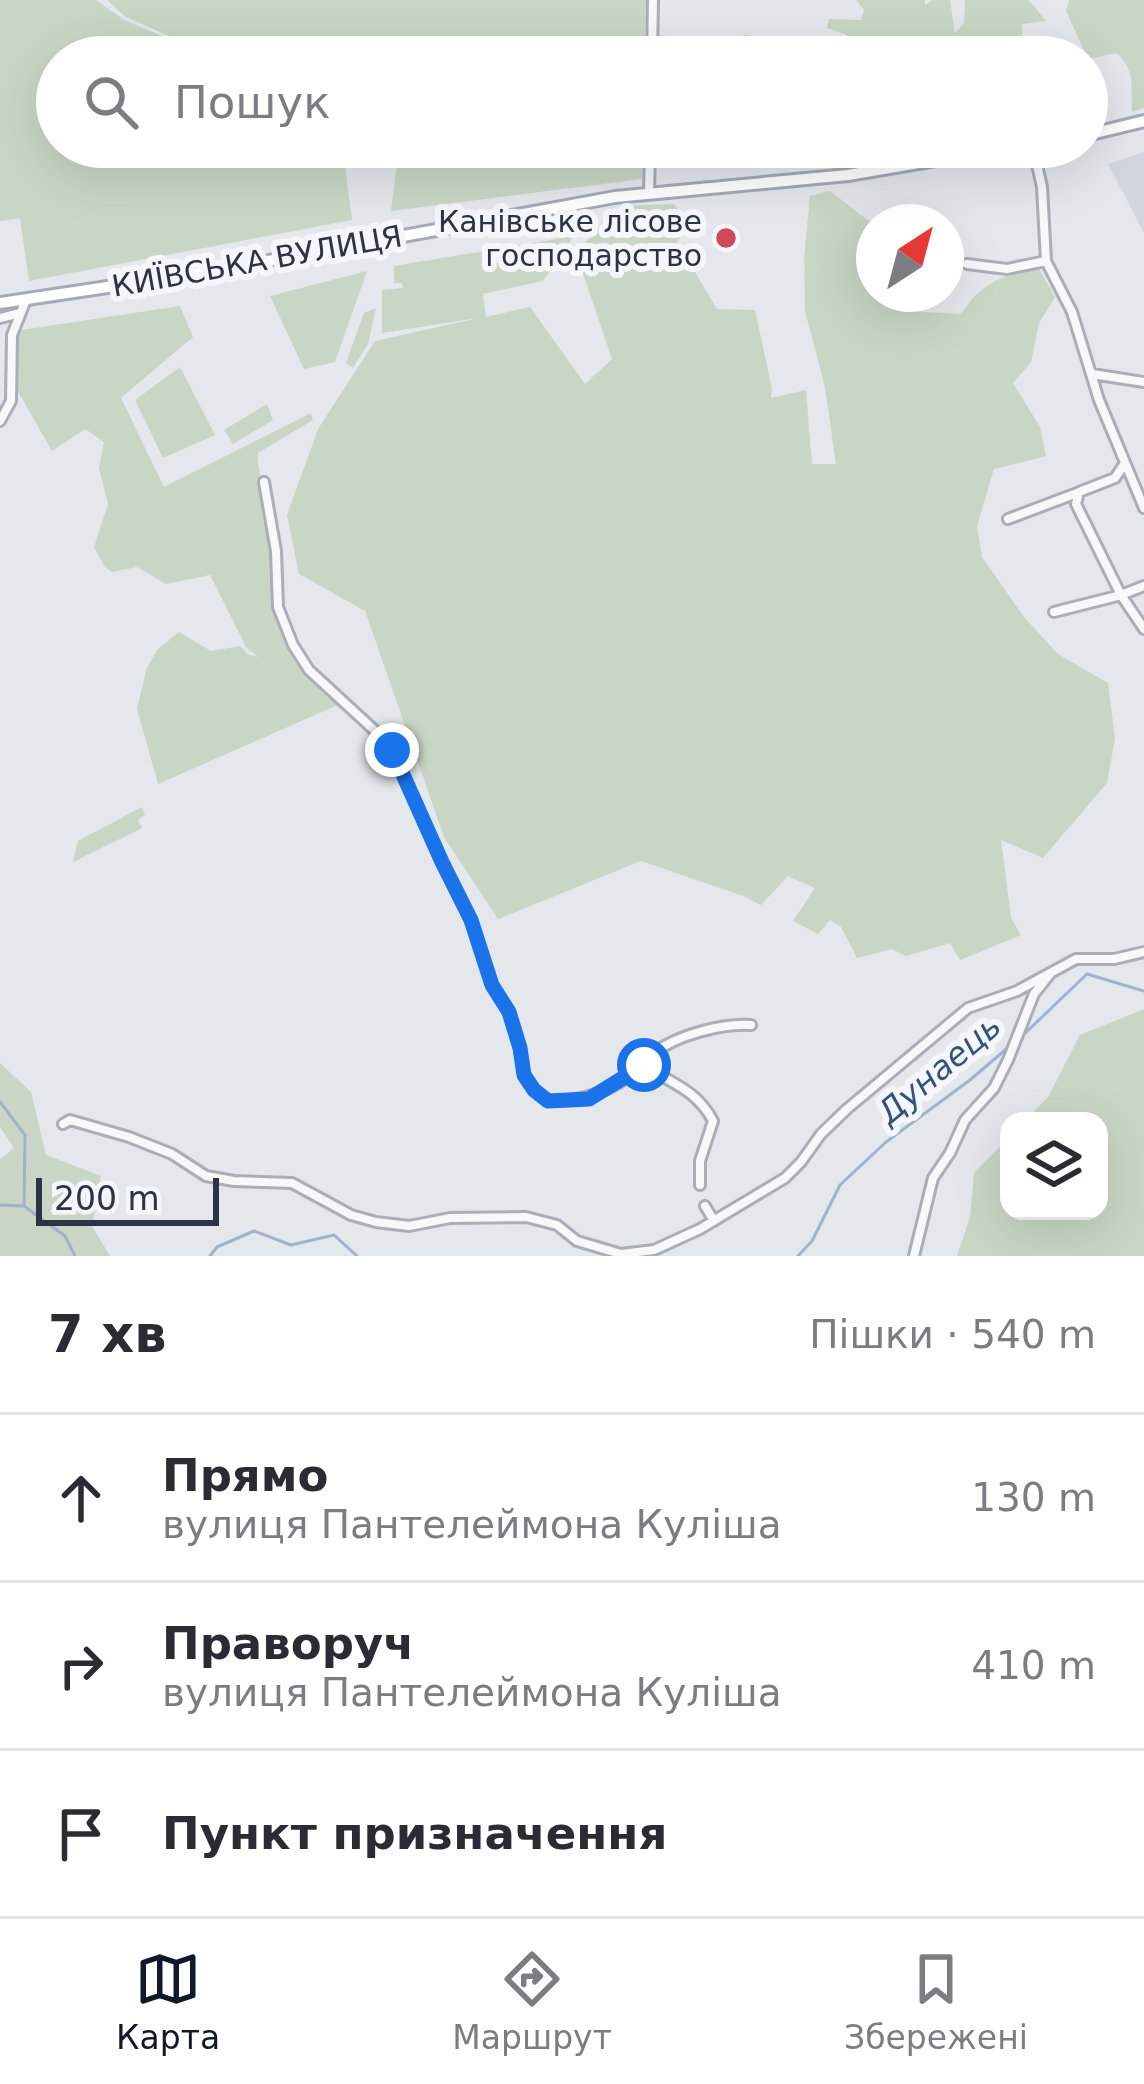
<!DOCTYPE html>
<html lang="uk">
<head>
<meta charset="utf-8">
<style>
	:root { --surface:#fff; --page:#f7f7f7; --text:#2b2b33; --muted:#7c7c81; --line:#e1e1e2; --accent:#111827 }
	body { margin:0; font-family:"DejaVu Sans",sans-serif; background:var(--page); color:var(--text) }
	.controls { position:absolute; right:36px; bottom:36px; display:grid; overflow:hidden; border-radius:24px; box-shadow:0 12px 48px #0002 }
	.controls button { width:108px; height:108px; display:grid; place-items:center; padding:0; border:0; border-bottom:3px solid var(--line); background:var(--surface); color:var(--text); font:60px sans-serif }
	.compass { position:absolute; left:856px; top:204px; width:108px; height:108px; border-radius:50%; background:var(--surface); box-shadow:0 12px 48px #0002; rotate:36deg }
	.scale { position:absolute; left:36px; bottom:30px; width:183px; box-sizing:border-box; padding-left:12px; border:6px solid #2b3445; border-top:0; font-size:33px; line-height:42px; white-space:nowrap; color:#2b3445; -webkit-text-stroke:9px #f4f6f9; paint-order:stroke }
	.stop { position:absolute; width:36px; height:36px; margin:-27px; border:9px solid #1a73e8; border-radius:50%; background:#fff }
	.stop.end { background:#1a73e8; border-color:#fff; box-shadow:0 3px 12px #0008 }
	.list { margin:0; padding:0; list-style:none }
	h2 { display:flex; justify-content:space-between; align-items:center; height:156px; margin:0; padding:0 48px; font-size:51px }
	h2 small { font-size:39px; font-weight:400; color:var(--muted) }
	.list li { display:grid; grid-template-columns:78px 1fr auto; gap:36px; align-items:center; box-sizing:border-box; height:168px; padding:0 48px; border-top:3px solid var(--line) }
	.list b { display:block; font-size:45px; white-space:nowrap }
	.list p { margin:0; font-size:39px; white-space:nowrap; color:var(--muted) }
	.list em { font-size:39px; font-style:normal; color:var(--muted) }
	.icon { flex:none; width:66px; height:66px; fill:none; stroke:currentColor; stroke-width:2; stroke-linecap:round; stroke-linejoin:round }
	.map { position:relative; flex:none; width:1144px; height:1256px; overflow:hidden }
	.search { position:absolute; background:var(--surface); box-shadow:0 12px 48px #0002; left:36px; right:36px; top:36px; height:132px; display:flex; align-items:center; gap:30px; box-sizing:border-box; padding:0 42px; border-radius:66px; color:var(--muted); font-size:45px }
	.sheet { height:660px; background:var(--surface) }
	nav { display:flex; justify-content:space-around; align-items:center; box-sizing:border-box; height:168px; border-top:3px solid var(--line); background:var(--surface); font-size:33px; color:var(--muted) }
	nav a { display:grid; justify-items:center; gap:6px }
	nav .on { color:var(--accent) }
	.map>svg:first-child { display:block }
	.built { fill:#d2d6de }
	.green { fill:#c9d6c5 }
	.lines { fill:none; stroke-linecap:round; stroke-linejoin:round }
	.stream { stroke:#9fb4cc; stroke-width:3 }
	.minor-casing { stroke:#a9aeb7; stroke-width:14 }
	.major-casing { stroke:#a3abb8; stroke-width:16 }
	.minor { stroke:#f7f8fa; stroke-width:8 }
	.major { stroke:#fff; stroke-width:10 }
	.route { stroke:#1a73e8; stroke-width:15 }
	.poi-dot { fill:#d1495b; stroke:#f4f6f9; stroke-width:4.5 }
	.labels { text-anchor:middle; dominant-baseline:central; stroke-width:12; stroke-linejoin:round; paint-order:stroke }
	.poi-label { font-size:30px; fill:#2b3445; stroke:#f4f6f9; text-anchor:end }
	.street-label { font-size:30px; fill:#2b3445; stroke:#f4f6f9 }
	.water-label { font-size:33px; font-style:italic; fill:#34527a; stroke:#f4f6f9 }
</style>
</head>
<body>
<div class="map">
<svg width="1144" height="1256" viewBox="0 0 1144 1256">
	<rect width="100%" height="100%" fill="#e4e7ec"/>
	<path class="built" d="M1144,152V233L1108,164Z"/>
	<path class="green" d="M0,0H96L124,20L212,57H57V147H395L393,161L345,167L352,220L29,281L20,218L0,221Z
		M107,0H646L644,57H216L126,17Z
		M856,0H925V5L932,0H950L955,33L964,23L965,0H1029L1046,21L1022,24L1023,57H867C860,38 845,34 827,28L829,19L861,20L864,10Z
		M1069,0H1144V108L1132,112C1131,87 1136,72 1117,53L1088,59L1066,11Z
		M744,35C762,36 774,38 780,57H722L732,42Z
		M399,147H642V179L391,211Z
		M830,191L874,225V294H900L907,311L960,314C965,310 968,304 973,298C990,279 1014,273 1037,265L1055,297L1039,323L1031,362L1013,383L1040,427L1046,456L994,469L977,526L982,557L1024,617L1058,654L1108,683L1115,739L1107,783L1043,858L1001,840L1011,918L1021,935L960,960L950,943L906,956L892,949L857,958L841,927L830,920L818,934L793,921L815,888L788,876L761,905L743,896L641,861L498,919L444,837L365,611L299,574L287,515L318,429L375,341L478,318L382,333V290L403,288L402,283H394V266L574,236L543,281L483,294L486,317L530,307L585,384L612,359L576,253L602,223L624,206L674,204L688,227L677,242L717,309L755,310L772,389L771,398L806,390L812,464H836L825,387L805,311L804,259L810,196Z
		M367,271L335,362L304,369L270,296Z
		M180,306L193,337L121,398L164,487L311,413L313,420L258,453C256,471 268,497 271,516C277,547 271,581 279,610C290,647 317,674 338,705L158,784L137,709L146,670L157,650L179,632L211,651L240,646L249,655L258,657L246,647L210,575L166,584L137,567L112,572L105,567L94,547L108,504L99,468L104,442L85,429L52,451L16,388L15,331Z
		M376,308L368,344L353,368L346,363L364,313Z
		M180,367L215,435L163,458L135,400Z
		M267,404L273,420L233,444L224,430Z
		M142,807L145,815L138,820L142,828L73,862L78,841Z
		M1144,1009V1256H957L970,1217L974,1173L1009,1137V1211H1099V1121H1025L1048,1097L1080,1035Z
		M0,1063L31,1092L46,1155L101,1176L92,1226L110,1256H0V1159L14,1148L0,1127Z"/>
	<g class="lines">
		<path class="stream" d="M1019,1039L1087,974L1144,991
			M0,1102L25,1135L24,1206
			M0,1205L24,1206L65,1236L75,1256
			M210,1256L217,1247L254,1231L291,1245L334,1235L357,1256
			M798,1256L812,1241L840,1185L886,1142L970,1080L1011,1045"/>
		<defs>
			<path id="minor" d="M652,57L653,0
				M1033,147L1042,187L1046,261L1072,312L1099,400L1144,508
				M649,193L650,147
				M967,264L1007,269L1046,261
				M0,318L20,313
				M1092,374L1144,382
				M0,421L11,401L12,335L26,300
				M1125,463L1115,478L1079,492L1076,504L1121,595L1144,629
				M264,482L276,551L278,607L293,645L309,670L373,729L392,750L442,862L471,920L492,985L509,1012L520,1048L524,1075L534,1090L548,1101C584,1102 613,1090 642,1067C646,1063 649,1057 654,1053C677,1035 723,1023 751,1025
				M1008,519L1077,493
				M1054,612L1121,595L1144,586
				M643,1065C671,1083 697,1090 713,1121L700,1161V1185
				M63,1124L70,1120L129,1137L172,1154L206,1176L234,1181L292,1183L351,1215L376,1222L409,1226L450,1218L526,1217L557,1225L577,1241L621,1254L654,1250L700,1229L785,1178L801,1162L821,1134L847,1109L968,1008L1017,991L1076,959H1114L1144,952
				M705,1206L714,1221
				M914,1256L933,1178L950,1153L965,1120L994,1088L1008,1060L1034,994L1050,974"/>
			<path id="major" d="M1087,135L1144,121
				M0,303L208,272L615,197L848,175L1012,147"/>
		</defs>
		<use href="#minor" class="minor-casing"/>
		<use href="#major" class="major-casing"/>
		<use href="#minor" class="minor"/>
		<use href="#major" class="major"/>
	</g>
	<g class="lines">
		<path class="route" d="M392,750L442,862L471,920L492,985L509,1012L520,1048L524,1075L534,1090L548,1101L589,1099L644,1065"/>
	</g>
	<circle class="poi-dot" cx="726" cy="238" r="12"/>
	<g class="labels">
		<g class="poi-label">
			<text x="702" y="221">Канівське лісове<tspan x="702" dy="34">господарство</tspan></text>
		</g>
		<g class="street-label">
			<text transform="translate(257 261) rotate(-10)">КИЇВСЬКА ВУЛИЦЯ</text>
		</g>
		<g class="water-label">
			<text transform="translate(939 1069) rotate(-40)">Дунаець</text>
		</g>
	</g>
</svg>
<div class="controls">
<button><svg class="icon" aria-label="layers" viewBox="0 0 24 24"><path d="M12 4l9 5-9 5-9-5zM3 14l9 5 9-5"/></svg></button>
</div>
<svg class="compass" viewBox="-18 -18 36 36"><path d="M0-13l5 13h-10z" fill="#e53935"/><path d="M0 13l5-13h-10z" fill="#7c7c81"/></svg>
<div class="scale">200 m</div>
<div class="stop" style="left:644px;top:1065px"></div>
<div class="stop end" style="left:392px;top:750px"></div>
<div class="search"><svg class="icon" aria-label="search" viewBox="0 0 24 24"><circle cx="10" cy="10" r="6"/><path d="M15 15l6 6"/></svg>Пошук</div>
</div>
<section class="sheet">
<h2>7 хв<small>Пішки · 540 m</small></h2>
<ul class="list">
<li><svg class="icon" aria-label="ahead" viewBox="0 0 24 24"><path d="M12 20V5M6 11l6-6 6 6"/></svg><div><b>Прямо</b><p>вулиця Пантелеймона Куліша</p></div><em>130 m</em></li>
<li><svg class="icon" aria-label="right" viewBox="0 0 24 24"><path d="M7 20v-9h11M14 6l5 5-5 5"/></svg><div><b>Праворуч</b><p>вулиця Пантелеймона Куліша</p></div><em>410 m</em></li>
<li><svg class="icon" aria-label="arrive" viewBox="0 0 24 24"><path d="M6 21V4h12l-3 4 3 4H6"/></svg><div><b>Пункт призначення</b></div></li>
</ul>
</section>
<nav>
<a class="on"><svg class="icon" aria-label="map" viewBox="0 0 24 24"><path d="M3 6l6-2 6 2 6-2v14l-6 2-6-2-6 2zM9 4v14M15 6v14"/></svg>Карта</a>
<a><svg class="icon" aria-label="directions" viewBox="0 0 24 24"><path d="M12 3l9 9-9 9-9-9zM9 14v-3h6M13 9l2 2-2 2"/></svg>Маршрут</a>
<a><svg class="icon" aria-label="saved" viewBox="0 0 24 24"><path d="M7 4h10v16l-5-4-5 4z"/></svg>Збережені</a>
</nav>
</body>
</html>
